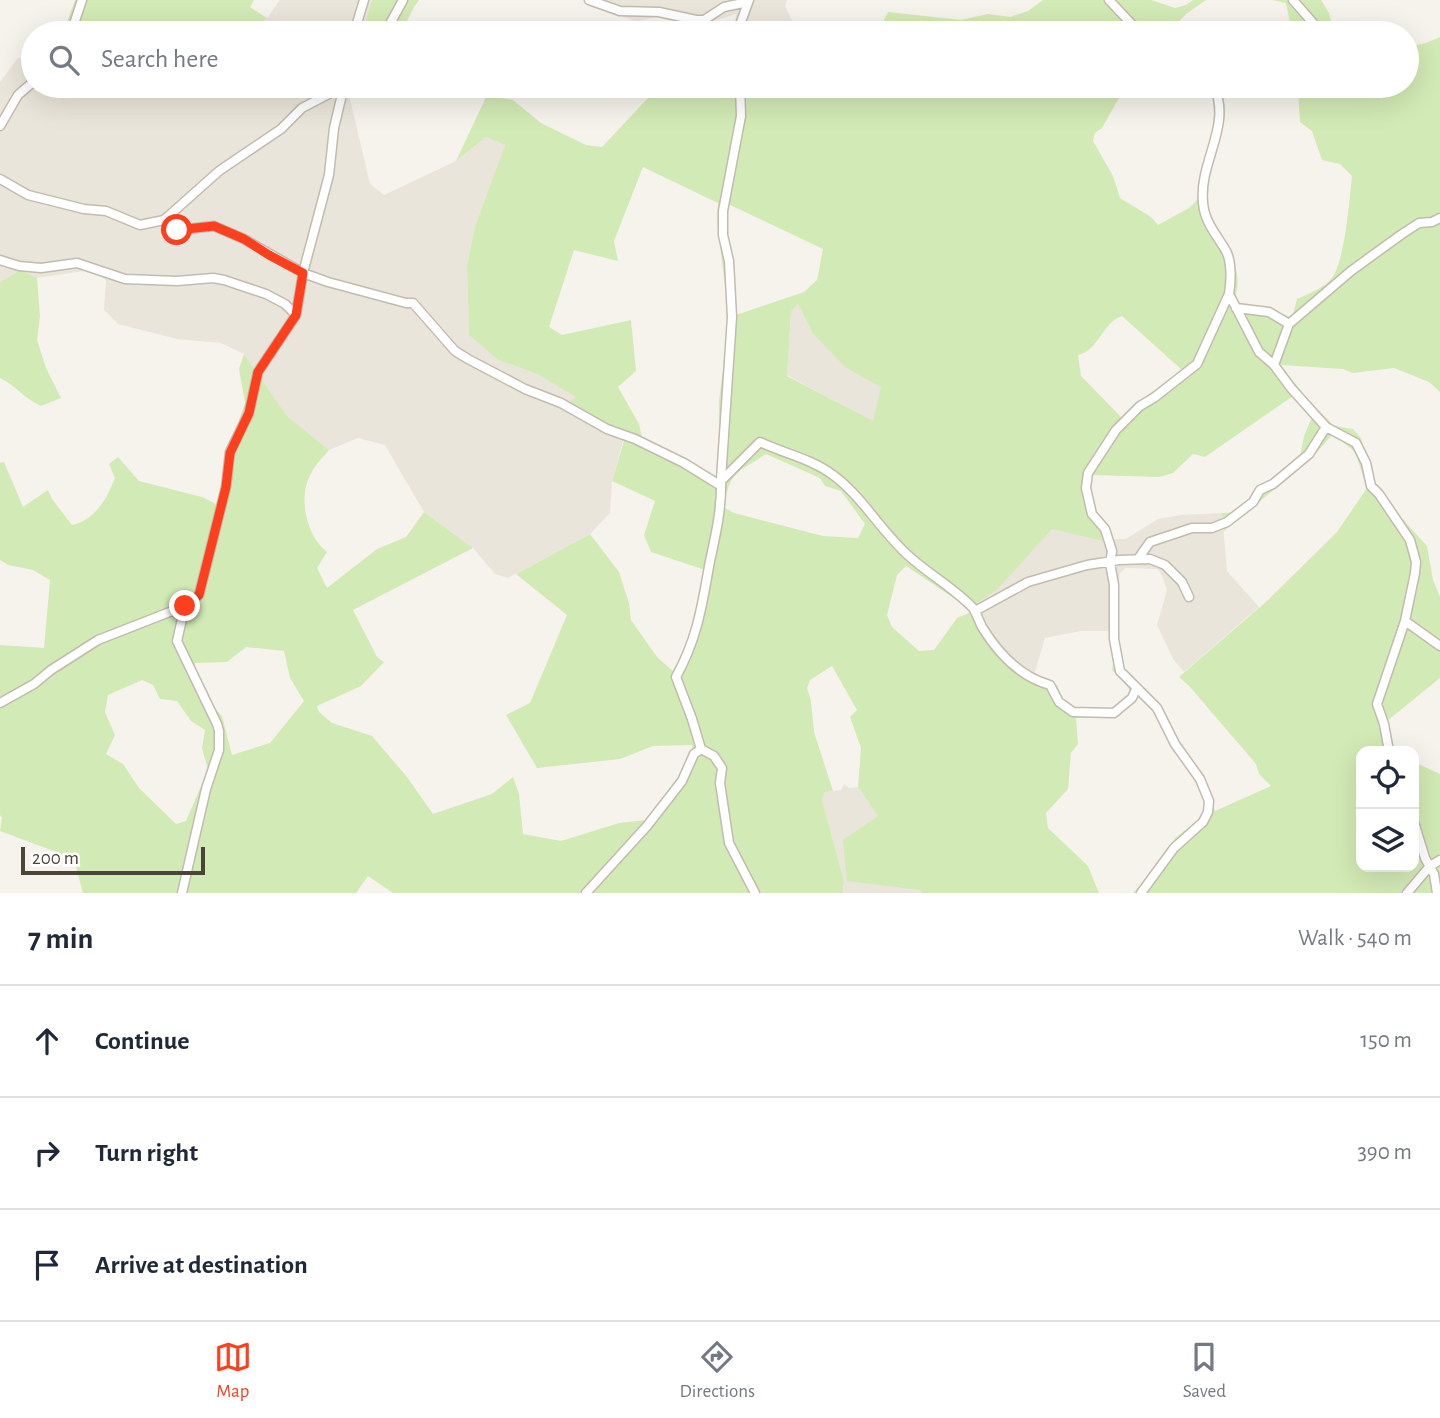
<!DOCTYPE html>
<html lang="en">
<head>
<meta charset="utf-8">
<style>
	:root { --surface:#fff; --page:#f2f2f3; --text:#1f2937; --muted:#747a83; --line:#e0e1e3; --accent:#fc3f1d }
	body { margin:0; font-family:"Alegreya Sans",sans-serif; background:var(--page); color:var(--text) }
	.controls { position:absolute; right:21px; bottom:21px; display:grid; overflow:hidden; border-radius:14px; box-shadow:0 7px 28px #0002 }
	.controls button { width:63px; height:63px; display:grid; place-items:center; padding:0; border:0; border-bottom:2px solid var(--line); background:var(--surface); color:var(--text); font:35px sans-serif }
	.scale { position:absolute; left:21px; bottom:18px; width:184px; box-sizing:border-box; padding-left:7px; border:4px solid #4b4439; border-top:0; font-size:19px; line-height:24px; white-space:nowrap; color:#4b4439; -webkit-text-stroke:5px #fff; paint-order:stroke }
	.stop { position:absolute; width:21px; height:21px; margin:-16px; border:5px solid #fc3f1d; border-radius:50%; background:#fff }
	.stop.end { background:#fc3f1d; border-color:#fff; box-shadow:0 2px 7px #0008 }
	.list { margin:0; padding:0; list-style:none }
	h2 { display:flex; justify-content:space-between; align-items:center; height:91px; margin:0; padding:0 28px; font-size:30px }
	h2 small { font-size:23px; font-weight:400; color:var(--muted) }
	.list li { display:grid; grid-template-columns:46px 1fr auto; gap:21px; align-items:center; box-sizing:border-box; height:112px; padding:0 28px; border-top:2px solid var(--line) }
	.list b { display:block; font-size:26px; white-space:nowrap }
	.list em { font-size:23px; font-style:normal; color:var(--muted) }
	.icon { flex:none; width:38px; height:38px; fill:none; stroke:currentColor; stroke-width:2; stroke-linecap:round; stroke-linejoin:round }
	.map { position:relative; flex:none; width:1440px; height:893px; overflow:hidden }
	.search { position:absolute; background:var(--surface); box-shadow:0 7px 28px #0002; left:21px; right:21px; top:21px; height:77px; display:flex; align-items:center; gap:18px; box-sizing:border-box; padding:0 24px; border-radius:38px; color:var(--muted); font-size:26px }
	.sheet { height:427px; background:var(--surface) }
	nav { display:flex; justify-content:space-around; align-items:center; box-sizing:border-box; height:98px; border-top:2px solid var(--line); background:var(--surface); font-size:19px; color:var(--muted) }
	nav a { display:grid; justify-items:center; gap:4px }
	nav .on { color:var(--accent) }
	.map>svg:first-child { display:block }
	.residential { fill:#eae5da }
	.grass { fill:#d2eab5; fill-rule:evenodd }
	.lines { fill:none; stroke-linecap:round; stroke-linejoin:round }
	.minor-casing { stroke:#c2bbae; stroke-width:11 }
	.minor { stroke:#fff; stroke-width:8 }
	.route { stroke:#fc3f1d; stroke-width:9 }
</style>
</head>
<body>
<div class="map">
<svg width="1440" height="893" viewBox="0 0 1440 893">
	<rect width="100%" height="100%" fill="#f6f3ec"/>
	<path class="residential" d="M280,0H372L362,33H251L267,18Z
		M603,0H787L785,6L798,33H734L736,14L704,24L662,15L636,22L607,10Z
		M18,58L33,59V86H351L349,95L370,184L384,195L456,161L486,137L505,145L475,226L467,266L469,335L498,360L537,374L577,397L569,404L608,426L642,437L623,441L612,481L610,513L590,534L508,578L495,574L473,548L424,512L385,445L358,438L329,450L287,416L244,354L221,343L177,339L118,324L104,310L106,280L91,270L37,278L20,270L0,282V82Z
		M798,304L813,334L846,368L882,387L873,422L787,375L791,312Z
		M1222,513L1227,571L1259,607L1184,672L1173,659L1157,625L1167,590L1162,575L1157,569L1126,568L1120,573L1116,622L1111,631H1081L1045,638L1032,682L1022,677L994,655L970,614L978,603L998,589L1052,528L1107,542L1113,539H1126L1158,519L1181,515Z
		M844,784L849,788L858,787L878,816L921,893H843L844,881L822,800L825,792L841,790Z"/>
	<path class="grass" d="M75,0H254L250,7L267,18L251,33H63Z
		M372,0H419C410,11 408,24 398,33H362Z
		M1043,0H1151L1175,8L1186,5L1193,0H1206L1186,14L1168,33H877L888,12L961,20L988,14L1010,17L1028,11Z
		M1273,0H1321L1329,13L1334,33H1292L1286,3Z
		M1440,37V392L1429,382L1394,368L1353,373L1343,369L1281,365L1304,395L1334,426L1353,429L1361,438L1372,477L1388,503L1427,546L1433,580L1440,597V678L1387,721L1392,751H1361V867H1414V762L1440,774V893H1133L1157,868L1175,838L1200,819L1205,805L1198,782L1183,763L1148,701L1140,694L1116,717L1076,718L1078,744L1071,753L1068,789L1046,813L1048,828L1088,866L1099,893H921L920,890L847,881L843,840L878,816L858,787L861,748L850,717L857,710L832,666L810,680L807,688L811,701L814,732L833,791L825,792L822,800L844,881L843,893H393L368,876L356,893H83L75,863L67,856L0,831L2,818L0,815V645L44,648L50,580L33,570L8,565L0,560V463L4,462L23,507L48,490L52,499L72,525C95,520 107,499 115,478L109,464L118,457L139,481L202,497L218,505L229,448L245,403L239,369L244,354L287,416L329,450C323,457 316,464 312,472C297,495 306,536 327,552L317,568L327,588L377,549L406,537L424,512L473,548L353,610L377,657L384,662L361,686L317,706L319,712L332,723L372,736L407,777L433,814L492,794L513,777L519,794L523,834L561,841L619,823L647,820L675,786L692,750V745L653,746L620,759L537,768L506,715L530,703L567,615L516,574L590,534L619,572L629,603L631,620L657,657L674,672L699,614V599L705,570L651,552L644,535L655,501L612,481L624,441L640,436L608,426L568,404L576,397L537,374L498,360L469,335L467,266L475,226L505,145L486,137L456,161L487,95L513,100L541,123L586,145L602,147L649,97L654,86H1126L1102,128L1095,133L1093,141L1113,176L1120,198L1151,217L1158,225L1189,208L1197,200L1205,157L1216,123L1212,94L1204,86H1218C1234,116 1219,129 1213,157C1211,166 1210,175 1209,184C1208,191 1206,199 1208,205C1214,238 1249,264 1234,300L1245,305L1267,307L1292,318L1297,299C1309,294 1328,286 1334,275C1346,251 1349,203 1352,176L1340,164L1322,160L1312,131L1300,122L1298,88L1300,86H1407V47L1426,43ZM643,167L718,203L717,221L729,319L719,401V467L716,479L642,437L639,424L618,387L636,371L631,320L562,335L549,327L574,250L618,261L614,241ZM728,204L823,249L817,280L804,292L736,315L733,255L726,232ZM798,304L813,334L846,368L881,387L873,421L787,376L791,312ZM1122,316L1182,370L1145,397L1122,418L1081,376L1078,355C1099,350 1102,323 1122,316ZM1293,396L1312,417L1304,436L1300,457L1237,512L1222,513L1224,531L1310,460L1333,434L1355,452L1367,488L1337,532L1267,601L1179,677L1190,687L1256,764L1259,774L1271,786L1215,811L1208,790L1154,697L1131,680L1125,671L1116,622C1102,644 1117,650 1112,670L1128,687L1131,694L1111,710L1074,708L1062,699L1057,685L1040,679L1036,674L1032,682C999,667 987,644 970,614L978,603L998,589L1052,529L1107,542L1113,539L1103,518L1096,516C1094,502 1090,489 1091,475L1159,477L1173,473L1193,454L1205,457ZM766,454L820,478L825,486L841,491L865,524L858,538L823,536L734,513L725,508C727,473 739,472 766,454ZM906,566L967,607L969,613L957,618L934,650L919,651L892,627L887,615L897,575ZM246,647L284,651L290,678L304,701L270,743L232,755L222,716L212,705L194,668L195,663L227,662ZM142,680L153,685L160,699L177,701L191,721L205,730L202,748L208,770L186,821L176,824L139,788L123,764L106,754L115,735L105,712L108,695Z
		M20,270L37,278L40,316L37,340L46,368L61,398L41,406C25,399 15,385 0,378V282Z"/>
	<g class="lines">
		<defs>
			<path id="minor" d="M589,0L620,11L659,12L696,20H704L724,7L748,2
				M1109,0L1140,33
				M1293,0L1320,31
				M71,33L82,0
				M354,33L364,0
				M385,33L403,0
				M737,33L749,0
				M740,86L741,116L723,211V235L729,261L732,317L721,479C722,507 716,534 710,561C702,605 698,637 676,677L692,719L701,749L714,756L722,768L720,783L729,843L755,893
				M0,126L18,95L33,82
				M0,179L28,195L84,209L106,211L140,225L164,220L219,171L281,129L302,108L344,86
				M164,220L177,230L214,226L244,239L303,273L328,282L406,303H413L455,351L468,359L525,389L561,403L607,429L635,439L684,463L718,484L760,442C785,454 810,458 833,475C863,497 882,533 910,557C930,575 954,588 973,608C977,614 979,621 982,627C998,653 1020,677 1050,685L1059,702L1073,712L1114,713L1132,698L1136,689
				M0,260L19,266L41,268L77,263L125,279L177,281L213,278L224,280L266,294L285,304L296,315
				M1229,294L1259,352L1274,365L1291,388L1326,427L1356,443L1366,463L1371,486L1379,494L1410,540L1416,562L1415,573L1405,621L1377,704L1384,724L1389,751
				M1236,308L1269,312L1289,324L1351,271L1402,234L1419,223L1432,222L1440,218
				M1274,365L1289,324
				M1138,559L1150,542L1192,528H1212L1227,522L1253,502L1260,490L1273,484L1309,454L1326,427
				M975,611L1028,582L1087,565L1119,560L1150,559L1165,565L1182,582L1189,597
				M1405,621L1440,646
				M0,703L34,684L51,670L98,640L185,606L199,595L226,487L230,452L249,413L258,372L296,315L303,273L329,175L334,128L344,86
				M1414,822L1425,858L1434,874L1437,893
				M182,893L206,789L219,750V731L217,724L177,641L185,606
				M586,893L647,826L682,781L694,754L701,749
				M1141,893L1174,848L1203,822L1208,812L1209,801L1200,779L1175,744L1157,708L1120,671L1114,639V585L1110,563L1112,551L1105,529L1092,514L1086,488L1088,473L1116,430L1140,406L1155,397L1197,364L1229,294C1231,282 1232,262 1226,251C1217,235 1204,222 1203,202C1199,161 1232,127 1214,86
				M1407,893L1430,866L1440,860"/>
		</defs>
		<use href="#minor" class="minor-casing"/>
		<use href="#minor" class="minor"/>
	</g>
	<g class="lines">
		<path class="route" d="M177,230L214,226L244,239L269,255L303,273L296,315L258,372L249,413L230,453L226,487L199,595L185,606"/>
	</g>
</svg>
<div class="controls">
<button><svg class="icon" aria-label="locate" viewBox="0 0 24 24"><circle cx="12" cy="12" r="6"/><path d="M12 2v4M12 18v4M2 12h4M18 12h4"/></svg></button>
<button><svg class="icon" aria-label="layers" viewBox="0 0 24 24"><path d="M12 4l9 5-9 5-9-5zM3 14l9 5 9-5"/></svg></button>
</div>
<div class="scale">200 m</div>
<div class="stop" style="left:177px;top:230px"></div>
<div class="stop end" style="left:185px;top:606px"></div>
<div class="search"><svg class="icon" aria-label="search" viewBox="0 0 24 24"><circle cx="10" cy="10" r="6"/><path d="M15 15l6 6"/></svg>Search here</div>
</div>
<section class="sheet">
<h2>7 min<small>Walk · 540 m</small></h2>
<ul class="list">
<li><svg class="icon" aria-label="ahead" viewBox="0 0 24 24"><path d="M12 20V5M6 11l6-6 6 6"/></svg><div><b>Continue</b></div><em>150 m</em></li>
<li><svg class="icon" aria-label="right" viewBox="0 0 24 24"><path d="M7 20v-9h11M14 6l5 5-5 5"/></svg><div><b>Turn right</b></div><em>390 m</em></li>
<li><svg class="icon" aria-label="arrive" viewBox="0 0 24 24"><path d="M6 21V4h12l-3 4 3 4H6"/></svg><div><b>Arrive at destination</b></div></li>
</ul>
</section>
<nav>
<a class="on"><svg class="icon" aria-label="map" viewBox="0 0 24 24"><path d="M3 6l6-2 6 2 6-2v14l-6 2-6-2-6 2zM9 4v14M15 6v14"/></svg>Map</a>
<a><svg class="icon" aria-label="directions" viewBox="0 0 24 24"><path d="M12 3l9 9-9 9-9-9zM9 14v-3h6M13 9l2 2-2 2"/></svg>Directions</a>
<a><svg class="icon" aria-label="saved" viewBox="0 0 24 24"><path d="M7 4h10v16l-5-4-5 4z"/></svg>Saved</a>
</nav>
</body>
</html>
